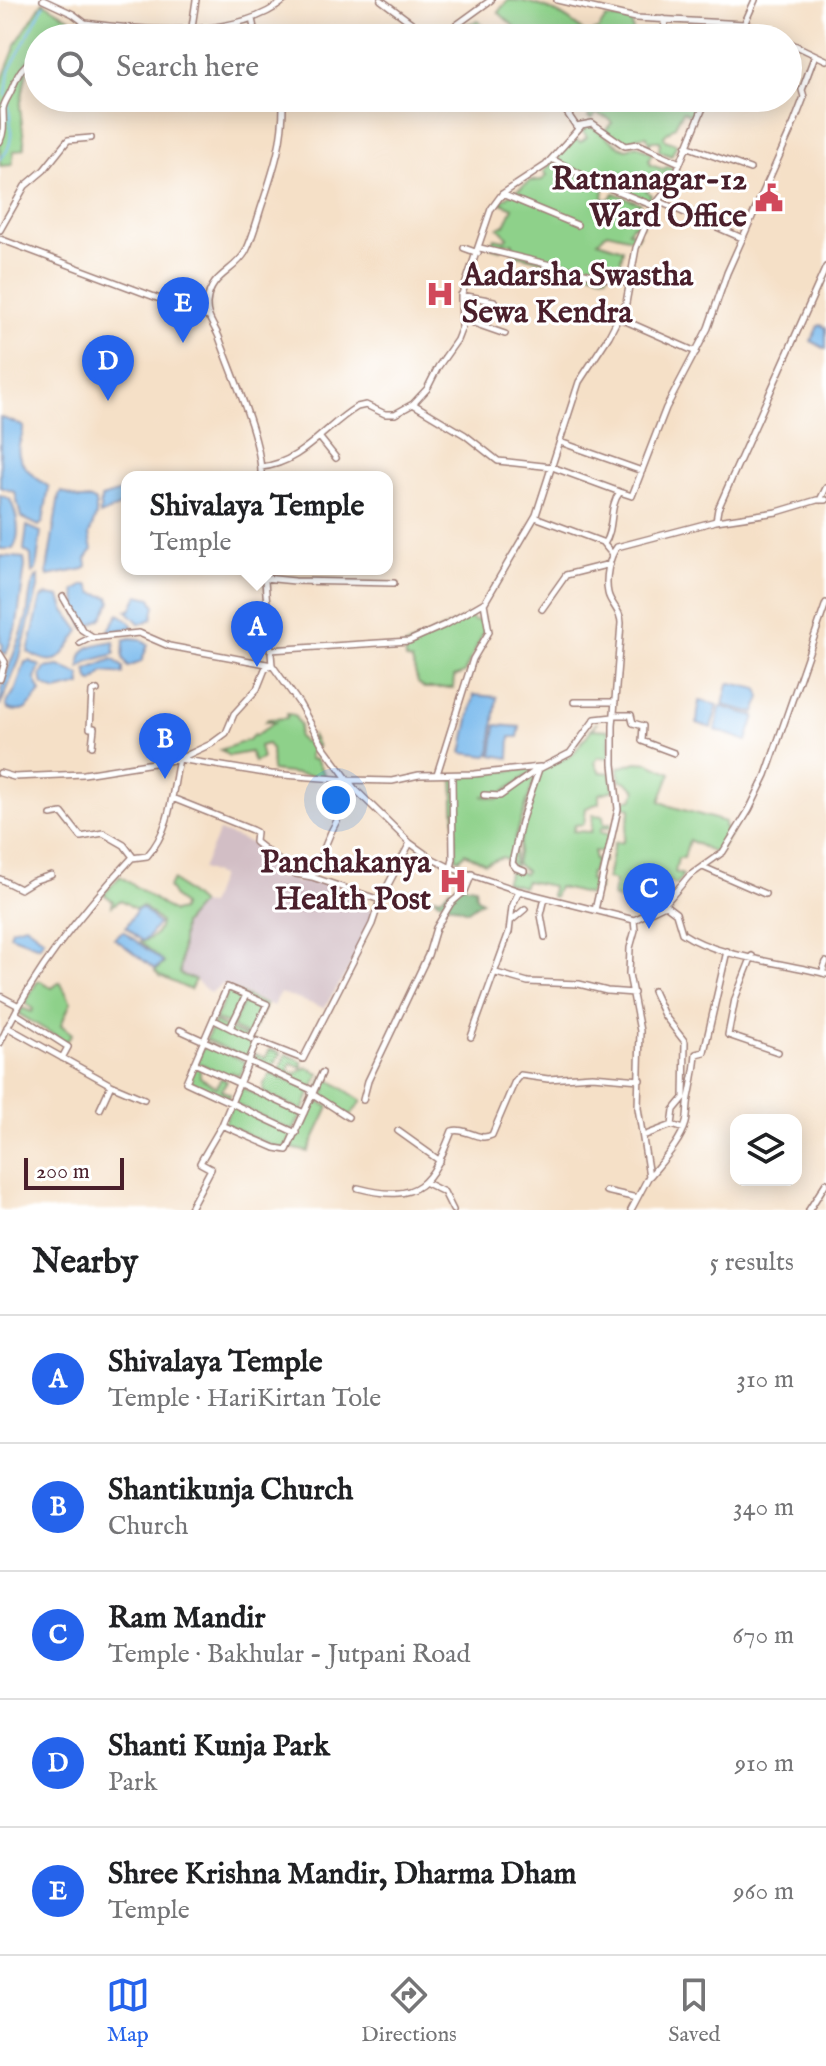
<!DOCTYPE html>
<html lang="en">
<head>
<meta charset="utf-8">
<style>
	:root { --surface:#fff; --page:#f2f2f2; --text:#202124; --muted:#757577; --line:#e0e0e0; --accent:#2563eb }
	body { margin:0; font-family:"IM FELL English",serif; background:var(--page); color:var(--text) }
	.controls { position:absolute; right:24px; bottom:24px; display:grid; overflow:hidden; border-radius:16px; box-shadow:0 4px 20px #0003 }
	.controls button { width:72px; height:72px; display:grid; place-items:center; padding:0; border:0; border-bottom:2px solid var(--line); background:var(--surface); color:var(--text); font:40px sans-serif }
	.scale { position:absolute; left:24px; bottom:20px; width:100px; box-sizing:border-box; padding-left:8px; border:4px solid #4a1f2b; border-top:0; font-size:22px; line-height:28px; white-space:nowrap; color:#4a1f2b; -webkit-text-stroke:6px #fff; paint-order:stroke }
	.you { position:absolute; left:336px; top:800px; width:28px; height:28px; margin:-20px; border:6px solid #fff; border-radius:50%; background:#1a73e8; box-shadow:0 0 0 12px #1a73e833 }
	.badge { display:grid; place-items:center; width:52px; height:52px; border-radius:50%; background:var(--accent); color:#fff; font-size:26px; font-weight:700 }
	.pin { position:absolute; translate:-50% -66px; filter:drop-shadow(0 2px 4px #0008) }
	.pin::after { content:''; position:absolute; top:42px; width:28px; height:24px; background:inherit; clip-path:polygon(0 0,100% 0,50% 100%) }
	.popup { position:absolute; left:121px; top:471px; width:272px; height:104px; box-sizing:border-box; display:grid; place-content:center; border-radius:16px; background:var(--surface); filter:drop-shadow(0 2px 6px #0005); font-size:26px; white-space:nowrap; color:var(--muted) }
	.popup b { font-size:30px; color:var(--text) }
	.popup::after { content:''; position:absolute; left:50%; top:100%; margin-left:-16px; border:16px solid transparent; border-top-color:var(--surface) }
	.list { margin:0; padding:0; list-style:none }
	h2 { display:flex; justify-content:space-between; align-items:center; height:104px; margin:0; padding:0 32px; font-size:34px }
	h2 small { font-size:26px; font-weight:400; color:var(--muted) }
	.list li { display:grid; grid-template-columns:52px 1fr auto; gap:24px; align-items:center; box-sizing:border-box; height:128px; padding:0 32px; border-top:2px solid var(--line) }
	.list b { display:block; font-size:30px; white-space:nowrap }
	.list p { margin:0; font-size:26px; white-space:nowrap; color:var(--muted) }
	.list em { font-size:26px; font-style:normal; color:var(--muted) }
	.icon { flex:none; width:44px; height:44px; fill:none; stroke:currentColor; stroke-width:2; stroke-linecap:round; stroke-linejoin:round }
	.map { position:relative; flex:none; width:826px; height:1210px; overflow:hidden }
	.search { position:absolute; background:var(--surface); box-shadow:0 4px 20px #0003; left:24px; right:24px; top:24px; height:88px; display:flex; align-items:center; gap:20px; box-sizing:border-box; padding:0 28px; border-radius:44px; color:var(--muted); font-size:30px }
	.sheet { height:744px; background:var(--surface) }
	nav { display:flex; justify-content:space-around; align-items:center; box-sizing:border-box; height:112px; border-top:2px solid var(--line); background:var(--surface); font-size:22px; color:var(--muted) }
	nav a { display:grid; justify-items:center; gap:4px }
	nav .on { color:var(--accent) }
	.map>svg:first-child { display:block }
	.industrial { fill:#d2bec5 }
	.green { fill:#8ed18a; stroke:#6c785a; stroke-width:2 }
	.forest { fill:#72b376; stroke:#5e6950; stroke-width:2 }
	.water { fill:#79baed; stroke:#626c8c; stroke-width:2 }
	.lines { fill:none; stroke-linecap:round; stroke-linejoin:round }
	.stream { stroke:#79baed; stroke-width:2 }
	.minor-casing { stroke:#a08079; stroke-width:8 }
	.minor { stroke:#fff; stroke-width:5 }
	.labels { text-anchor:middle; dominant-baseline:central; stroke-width:6; stroke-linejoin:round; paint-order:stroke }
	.poi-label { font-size:32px; font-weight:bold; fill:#4a1f2b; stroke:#fff; text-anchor:end }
</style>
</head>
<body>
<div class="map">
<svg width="826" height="1210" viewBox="0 0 826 1210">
	<rect width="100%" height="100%" fill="#fff"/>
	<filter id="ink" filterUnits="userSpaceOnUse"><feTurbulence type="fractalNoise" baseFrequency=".0125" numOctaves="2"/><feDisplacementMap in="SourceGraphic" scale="16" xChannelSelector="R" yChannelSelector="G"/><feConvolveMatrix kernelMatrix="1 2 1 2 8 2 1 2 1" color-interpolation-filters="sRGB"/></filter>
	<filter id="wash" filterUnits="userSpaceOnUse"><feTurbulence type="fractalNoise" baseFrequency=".006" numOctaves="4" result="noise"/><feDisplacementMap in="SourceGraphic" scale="32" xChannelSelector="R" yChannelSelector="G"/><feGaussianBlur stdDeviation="1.8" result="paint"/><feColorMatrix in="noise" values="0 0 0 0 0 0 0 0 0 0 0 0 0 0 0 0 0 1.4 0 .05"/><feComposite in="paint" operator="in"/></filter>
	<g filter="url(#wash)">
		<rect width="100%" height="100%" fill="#f5e0c7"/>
		<path class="industrial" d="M219,831L254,844L283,867L275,868L274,877L282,878L290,872L295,875L293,879L297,883L306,877L365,895L364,905L374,912L371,922L348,970L324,1008L280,993L273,1006L223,984L210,993L195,980L180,975L183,924L200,904L209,905L220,876L202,869Z"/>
		<path class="green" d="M508,0C535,0 566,14 586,34L598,30L606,18L631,20L634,38H479L463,25L478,21L495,37L519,31L498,12Z
			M43,2L79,24L62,38H38V55L29,60L20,107L25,148L14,151L12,165L0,166V86L17,42Z
			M566,98H698L702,100L693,116L683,111L675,126L664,136L665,140L677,144L671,156L659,151L660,141H652L649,145L647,136L637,137L635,142C623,146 615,137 605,130L612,123L608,118L596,114L592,119L588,117L592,110L579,100L575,104L577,109L571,116L564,102Z
			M589,124L621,147L627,149L637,145L652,154L649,159L650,165L663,169L667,167L675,169L671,176L665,174L646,191L651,195L648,201L630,195L556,160L574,138L580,142L587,137L581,129Z
			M552,162L604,188L603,199H609L614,193L640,203L636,216L642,226L633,225L628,231L639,234L636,239L607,232L598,241L623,249L620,266L614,265L606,276L513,254V243H504L501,250L491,247L494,238L504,240L508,237L498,228L505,225L513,208L500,202L530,181L542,180L547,175L544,172Z
			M470,616L474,621L483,619L485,629L464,673L454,677L453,688H424L418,683L412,661L406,659L405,646Z
			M287,714L294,715L300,725L298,737L304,742L310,741L312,735L318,747H314L309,755L310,759L316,760L325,775L323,777L272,771L271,749L267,744L259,746L262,759L254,762L250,752L229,756L220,750L249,740L254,734L255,736L275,722H265L268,719L287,718Z
			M597,722L593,729L609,730L610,758L598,757L595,763L600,772L611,773L614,790L599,794V803L586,808L584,824L575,825L573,831L591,832L593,815L603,816L604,824H611V828H601L600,832L610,835L605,852L594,851V860L604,859V862H596L592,872L590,873L589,880L599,884V890L590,891L589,895L558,887L554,897L551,896L552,886L526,881L523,887L505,882L511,867L510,861L502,857L485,863L465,853L460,859L456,858L453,776L538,768L499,795L482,796L498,799L537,771L515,839L514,870L524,874L526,871L516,864L523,826L540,770L572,755Z
			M637,762L649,763L671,773L660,801L670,806L725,822L724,827L731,833L717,854L689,840L684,858H678L675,872L683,875L676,885L664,878L646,894L633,890L630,899L624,901L613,897L615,881L607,879L614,843L623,842L631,808L623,806V801L633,799L636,790L625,781H620L618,768Z
			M120,876L173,912L181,910L182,905L174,897L168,887L173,880L200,904L183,924L180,974L195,980L190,990L160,976L155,971L164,963L141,942C151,939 160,933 160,922L143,906L135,909L121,900L112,906L113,901L104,894Z
			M41,981L52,988L60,982L71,1002L61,1025L72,1034L66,1042L19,1014L22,1008L32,1012L33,1009L25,1003L37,982Z
			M229,989L244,995L230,1025L215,1020Z
			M246,996L266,1005L250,1037L232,1027Z
			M214,1022L256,1042L248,1059L206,1040Z
			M205,1043L246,1062L240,1076L231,1072L229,1077L197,1062Z
			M270,1049L281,1053L272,1068L252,1061L255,1054L266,1058Z
			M286,1054L302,1062V1068L291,1063L288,1071L296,1074L307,1067L319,1074L313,1089L279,1072Z
			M195,1066L200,1068V1077L216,1087L221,1078L227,1081L221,1090L230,1094L228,1101L188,1081Z
			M271,1073L311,1091L303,1111L264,1093L263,1086Z
			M324,1076L362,1101L350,1116L322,1098L326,1090L319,1087Z
			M240,1087L302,1114L293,1131L233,1103Z
			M314,1099L329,1107L308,1152L291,1148Z
			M231,1106L292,1134L286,1148L276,1147L224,1124Z"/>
		<path class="forest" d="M457,884L475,887L476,897L482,901L468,911L436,900L435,897H442L449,889L456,891Z"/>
		<path class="water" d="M821,325L826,328V349L811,341L818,326Z
			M0,417L23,426C24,434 21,437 19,445C14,463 37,479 49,487L43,522L39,526L21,517L15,492L0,487Z
			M127,490V503L100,515L101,498Z
			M62,492L79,499H91L96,502V516L89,535L92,550L86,559L87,566L84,569L48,576L47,571L59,495Z
			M0,495L10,499C17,514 22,535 13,549H0Z
			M27,526L41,532L36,570L32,573L31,555L24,550Z
			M0,556L24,558L25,566L17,624L6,654L2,652L3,645L0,641Z
			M38,576V588L19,661L0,706C0,681 19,646 26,619C30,606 28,585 38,576Z
			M85,585H89L93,593L109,597L111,602L102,618L87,628L84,627L75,609L77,602L75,591Z
			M47,595L60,597L64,609L80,631C62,654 61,672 28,652L41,598Z
			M138,595L151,598L155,606L152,619L140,624L126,610H131Z
			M119,614L129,621L133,627L107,633Z
			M130,638L140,639L148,645L141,662L128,667L123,658L124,640Z
			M114,641L115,654L90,661L80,668C78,644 96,645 114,641Z
			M113,659L123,667V674L104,672L93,682L90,681L86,670Z
			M30,661L40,666L35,679L41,692C30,704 27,716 8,709L6,704L16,689L25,662Z
			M59,666L80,675L81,685L56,691L43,685L41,676L45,668Z
			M731,683L758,689L761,697L755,713L723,705L728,684Z
			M474,695L497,697L490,754L487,756L462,753Z
			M699,701L718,705L711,728L697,723Z
			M722,707L755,716L747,741L715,730L720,708Z
			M496,725L520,727L518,737H510L509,758L492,755Z
			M143,908L158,924L147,938L142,941L126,927L137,909Z
			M25,925L44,939L39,946L10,935L12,929Z
			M123,931L161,960L163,963L155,969L114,938Z"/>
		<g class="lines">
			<path class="stream" d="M6,96L9,71L44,5
				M0,159C17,146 10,119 8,101"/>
		</g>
	</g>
	<g filter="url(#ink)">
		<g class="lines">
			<defs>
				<path id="minor" d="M43,0L73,14L85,23C142,31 239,39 285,0
					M381,0L413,24L443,38
					M557,0L636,18L744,24L780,38
					M252,19L256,37
					M663,19L669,38
					M232,26L256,37
					M192,27L196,0
					M440,37L491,0
					M64,38L84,23
					M738,38L755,0
					M788,42L826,60
					M557,98L576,126L592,123L625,146L638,144L680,163
					M0,141C5,130 3,121 3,109C4,102 8,98 11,91C18,75 20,66 38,57
					M686,146L750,169
					M552,159L595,182L654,206
					M502,194L577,225
					M658,201L742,238
					M0,230L25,186L44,170L68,140L91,138
					M0,239L208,317
					M464,248L478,253
					M480,248L630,284
					M461,295L494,301
					M619,318L696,352
					M462,319L505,334
					M413,404L465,435L498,461L552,467L620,492
					M320,438L336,458
					M560,442L642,471
					M261,467C302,463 325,426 357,407L366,405L385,414H395L413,404L427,389L438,367L457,340L462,327L461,297L491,209L502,194L546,165L581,126
					M261,477C263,443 231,371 219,337C214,325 206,317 207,303C210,274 235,272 246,251C253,237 257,220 262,205C275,166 284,139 283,98
					M820,500L826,488
					M535,517L602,542L612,554
					M716,521L718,509L826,267
					M604,544C615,528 608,507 620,492L632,496L666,408L708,328L727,273L794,123L804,97L802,90L815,55
					M264,569L272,665L299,703L323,746L354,788L410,843L431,858L451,868L519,891L634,920
					M264,578L295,581L394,583
					M63,597L82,630L93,637
					M542,609L566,575L610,564
					M80,643L90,638L139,633L169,646L272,665
					M270,650L409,641L447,624L485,602L536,515L579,382L609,336L626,303L636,248L654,206L671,185L707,98
					M0,654L5,662L0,679
					M574,702H615
					M614,715H631L633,723L643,726L642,741L674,753
					M92,746L94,728H90L92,692L97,690
					M0,773L14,777L84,774L179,759L211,744L226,733L234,714L257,689L265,669L272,665
					M437,774L473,659L489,632L484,603
					M484,795L500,796L538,769
					M172,798L252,830L256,832L255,842L296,874L312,877L331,832L354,788
					M51,815L62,813L81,837L103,833L124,845L133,857
					M703,867L765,894
					M451,868L453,859L452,775
					M524,871L516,868L512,863L521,822L539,769L570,753L595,719L613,717
					M312,877L380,900L410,843
					M0,879L20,889L33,881L51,875
					M664,904L676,913L682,933C719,958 783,962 826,974
					M595,910L618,809L613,764V726L621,623C621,610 610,604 608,593C605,579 609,557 617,547L716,521L777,512L817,500H826
					M512,920L525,909
					M634,920L663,906L689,876L723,852L749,810L766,775L826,603
					M545,937L541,915L545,898
					M752,956L735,999L728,1035L778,1052
					M496,973L528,982L579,984L607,991L634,993
					M822,973L826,962
					M653,991L664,1015L685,1042L684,1098L674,1110L672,1125
					M0,996L19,1006
					M15,1013L68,1047L62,1058
					M214,1020L252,1039
					M7,1027L111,1085L100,1109
					M230,1028L246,995
					M180,1030L314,1091
					M471,1037L509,932L512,907L519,891
					M251,1038L267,1004L227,987L186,1082L296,1133
					M0,1043C31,974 81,912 132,858L147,856C171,830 172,792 179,759L271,774L349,780L392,781L419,775L474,774L540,767
					M194,1063L304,1113
					M111,1085L144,1099
					M311,1093L348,1117
					M363,1100L368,1081L428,955L436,928L451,903L465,891L472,874
					M222,1125L275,1148L287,1150L322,1073
					M398,1131L440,1161
					M643,1136L672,1125L684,1129
					M650,1176C663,1160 680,1143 686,1123C688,1115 687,1107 689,1098C692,1083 695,1070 696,1054L704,1052L727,951
					M426,1183L444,1192L453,1210
					M358,1188C420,1204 431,1184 452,1131C466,1127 478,1142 492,1135L515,1081L520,1075L548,1079L592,1076L640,1080
					M606,1191L637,1198
					M189,1210L211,1169L200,1163L201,1161L222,1125L257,1041L303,1059L372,924L380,900
					M631,1210L649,1176L638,1108L640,1031L629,974L630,948L635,930L634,920
					M809,1210L826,1183"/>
			</defs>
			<use href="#minor" class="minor-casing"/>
			<use href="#minor" class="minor"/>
		</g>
	</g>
	<defs>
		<symbol id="civic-bare" viewBox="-9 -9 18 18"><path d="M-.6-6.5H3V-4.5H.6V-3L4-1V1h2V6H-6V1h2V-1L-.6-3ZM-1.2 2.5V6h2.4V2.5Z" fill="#d1495b" stroke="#fff" stroke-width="2.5" paint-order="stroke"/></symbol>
		<symbol id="hospital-bare" viewBox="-9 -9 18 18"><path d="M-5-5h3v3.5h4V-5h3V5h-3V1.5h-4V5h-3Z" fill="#d1495b" stroke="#fff" stroke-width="2.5" paint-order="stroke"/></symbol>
	</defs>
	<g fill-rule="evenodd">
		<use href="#civic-bare" x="749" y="178" width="40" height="40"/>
		<use href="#hospital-bare" x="420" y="274" width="40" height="40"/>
		<use href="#hospital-bare" x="433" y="861" width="40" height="40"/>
	</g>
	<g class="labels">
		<g class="poi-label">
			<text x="747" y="180">Ratnanagar-12<tspan x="747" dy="37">Ward Office</tspan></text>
			<text x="462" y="276" text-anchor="start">Aadarsha Swastha<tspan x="462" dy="37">Sewa Kendra</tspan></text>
			<text x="431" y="863">Panchakanya<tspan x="431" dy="37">Health Post</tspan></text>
		</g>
	</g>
</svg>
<div class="controls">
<button><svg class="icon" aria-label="layers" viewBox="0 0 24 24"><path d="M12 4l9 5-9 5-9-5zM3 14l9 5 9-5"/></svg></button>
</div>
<div class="scale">200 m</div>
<div class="you"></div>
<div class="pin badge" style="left:257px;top:667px">A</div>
<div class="popup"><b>Shivalaya Temple</b>Temple</div>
<div class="pin badge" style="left:165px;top:779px">B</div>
<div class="pin badge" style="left:649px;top:929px">C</div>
<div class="pin badge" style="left:108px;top:401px">D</div>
<div class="pin badge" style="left:183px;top:343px">E</div>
<div class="search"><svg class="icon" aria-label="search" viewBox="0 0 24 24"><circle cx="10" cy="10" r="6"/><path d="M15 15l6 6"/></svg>Search here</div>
</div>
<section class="sheet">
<h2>Nearby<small>5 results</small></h2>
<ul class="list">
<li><span class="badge">A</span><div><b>Shivalaya Temple</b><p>Temple · HariKirtan Tole</p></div><em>310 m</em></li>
<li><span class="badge">B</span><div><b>Shantikunja Church</b><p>Church</p></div><em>340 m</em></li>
<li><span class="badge">C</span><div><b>Ram Mandir</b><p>Temple · Bakhular - Jutpani Road</p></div><em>670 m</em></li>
<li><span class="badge">D</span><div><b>Shanti Kunja Park</b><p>Park</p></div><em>910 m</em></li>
<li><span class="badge">E</span><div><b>Shree Krishna Mandir, Dharma Dham</b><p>Temple</p></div><em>960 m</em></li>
</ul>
</section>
<nav>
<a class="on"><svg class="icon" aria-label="map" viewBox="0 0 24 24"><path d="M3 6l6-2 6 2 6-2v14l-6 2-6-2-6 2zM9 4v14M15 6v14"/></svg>Map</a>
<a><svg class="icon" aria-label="directions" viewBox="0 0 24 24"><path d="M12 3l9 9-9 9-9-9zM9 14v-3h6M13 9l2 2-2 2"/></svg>Directions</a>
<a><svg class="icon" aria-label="saved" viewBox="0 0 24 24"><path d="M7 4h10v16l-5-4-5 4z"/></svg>Saved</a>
</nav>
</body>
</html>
